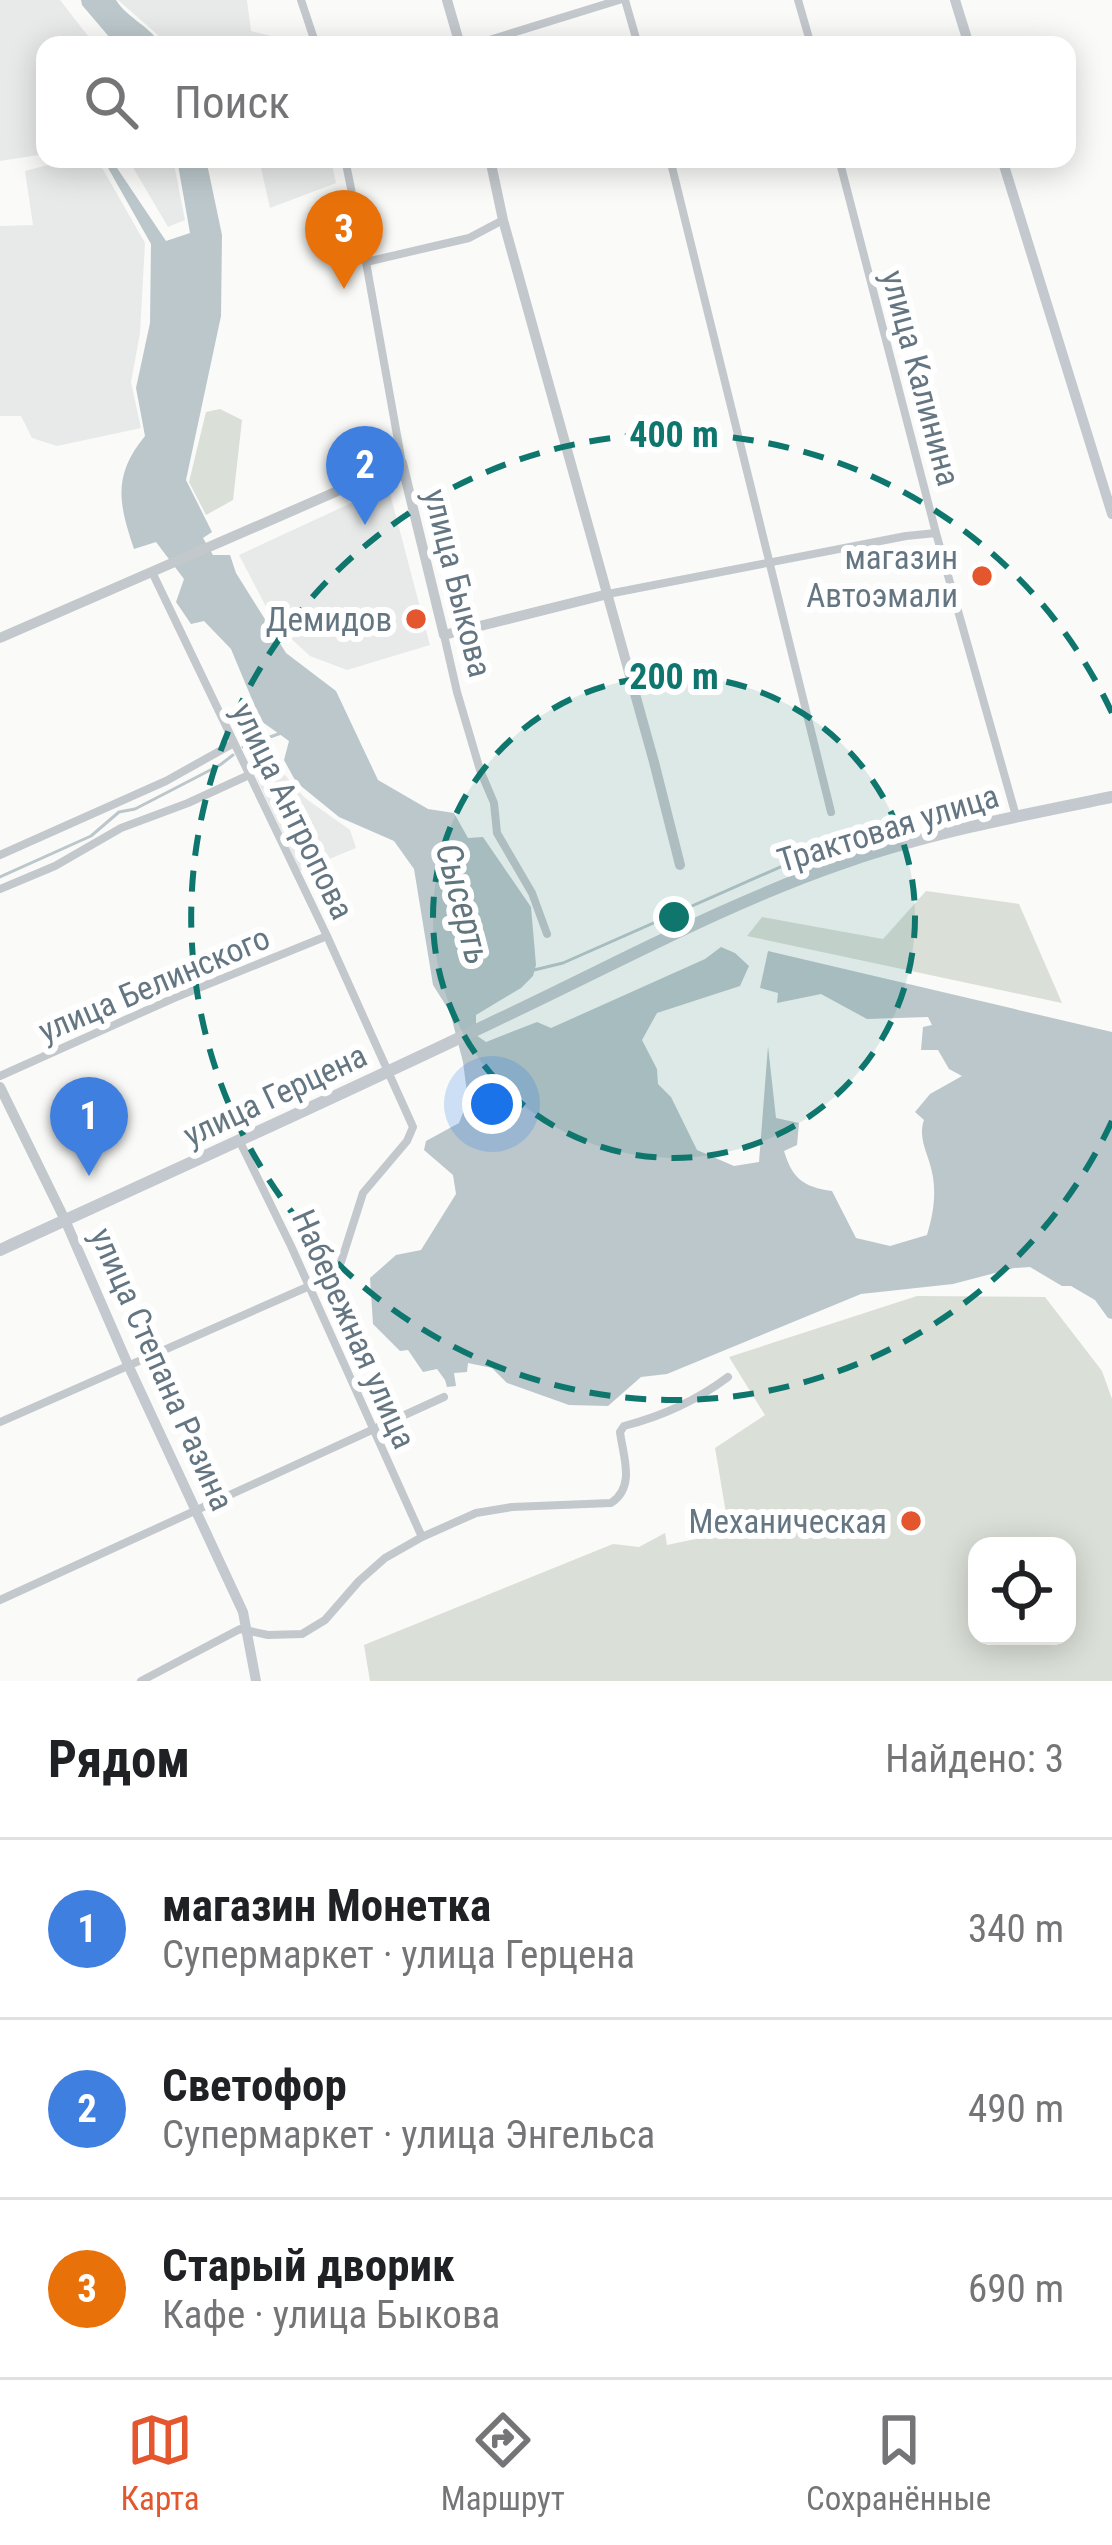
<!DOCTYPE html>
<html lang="ru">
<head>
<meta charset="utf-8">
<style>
	:root { --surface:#fff; --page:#f6f6f6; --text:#202124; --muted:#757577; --line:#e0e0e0; --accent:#e4572e }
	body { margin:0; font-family:"Roboto Condensed",sans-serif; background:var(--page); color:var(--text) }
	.controls { position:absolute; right:36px; bottom:36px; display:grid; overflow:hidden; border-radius:24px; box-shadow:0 6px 30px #0003 }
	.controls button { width:108px; height:108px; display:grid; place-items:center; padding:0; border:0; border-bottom:3px solid var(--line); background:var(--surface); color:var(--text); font:60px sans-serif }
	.you { position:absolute; left:492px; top:1104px; width:42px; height:42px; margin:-30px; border:9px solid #fff; border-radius:50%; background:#1a73e8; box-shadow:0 0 0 18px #1a73e833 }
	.badge { display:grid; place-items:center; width:78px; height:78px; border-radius:50%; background:var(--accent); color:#fff; font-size:39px; font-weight:700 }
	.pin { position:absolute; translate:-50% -99px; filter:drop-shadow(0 3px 6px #0008) }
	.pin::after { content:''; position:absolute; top:63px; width:42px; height:36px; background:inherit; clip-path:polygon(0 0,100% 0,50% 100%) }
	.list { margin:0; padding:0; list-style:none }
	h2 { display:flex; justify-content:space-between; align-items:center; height:156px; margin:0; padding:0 48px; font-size:51px }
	h2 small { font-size:39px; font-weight:400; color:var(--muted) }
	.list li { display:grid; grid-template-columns:78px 1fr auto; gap:36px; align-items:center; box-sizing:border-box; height:180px; padding:0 48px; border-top:3px solid var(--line) }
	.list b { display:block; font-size:45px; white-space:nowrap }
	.list p { margin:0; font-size:39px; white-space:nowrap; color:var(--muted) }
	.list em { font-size:39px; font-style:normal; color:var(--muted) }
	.icon { flex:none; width:66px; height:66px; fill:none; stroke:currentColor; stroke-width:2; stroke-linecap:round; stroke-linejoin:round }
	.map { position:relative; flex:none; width:1112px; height:1681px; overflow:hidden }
	.search { position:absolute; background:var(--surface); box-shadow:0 6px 30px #0003; left:36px; right:36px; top:36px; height:132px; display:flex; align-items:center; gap:30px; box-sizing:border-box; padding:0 42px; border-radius:24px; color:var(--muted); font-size:45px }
	.sheet { height:696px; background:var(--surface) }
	nav { display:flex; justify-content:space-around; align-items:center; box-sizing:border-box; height:168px; border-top:3px solid var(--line); background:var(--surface); font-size:33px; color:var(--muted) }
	nav a { display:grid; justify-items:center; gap:6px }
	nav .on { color:var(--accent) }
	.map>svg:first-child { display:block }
	.built { fill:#e8e9e9 }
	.green { fill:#dadfd7; fill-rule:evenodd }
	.water { fill:#bbc7cb }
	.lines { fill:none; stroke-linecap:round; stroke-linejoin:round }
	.stream { stroke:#bbc7cb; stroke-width:3 }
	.minor { stroke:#c3c8cc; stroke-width:8 }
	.tertiary { stroke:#c3c8cc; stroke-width:10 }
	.secondary { stroke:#c3c9ce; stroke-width:10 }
	.primary { stroke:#c3c9ce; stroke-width:12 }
	.ring { fill:none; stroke:#0f766e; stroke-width:6; stroke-dasharray:21 15 }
	.poi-dot { fill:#e4572e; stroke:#fff; stroke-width:4.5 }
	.labels { text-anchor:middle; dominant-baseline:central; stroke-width:12; stroke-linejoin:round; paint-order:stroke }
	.street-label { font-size:33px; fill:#657683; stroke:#fff }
	.poi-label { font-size:33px; fill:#657683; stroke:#fff; text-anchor:end }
	.water-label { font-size:36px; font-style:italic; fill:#60757c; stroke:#fff }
	.centre { fill:#0f766e; stroke:#fff; stroke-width:6 }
	.ring-label { font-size:36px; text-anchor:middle; font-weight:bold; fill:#0f766e; stroke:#fff; stroke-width:12; stroke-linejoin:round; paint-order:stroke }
</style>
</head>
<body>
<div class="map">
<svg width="1112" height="1681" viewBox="0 0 1112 1681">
	<rect width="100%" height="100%" fill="#fafaf8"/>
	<path class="built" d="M0,0H60L95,45H45V154L0,161Z
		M118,0H247L251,31L271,36L274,45H163L159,36Z
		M71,159H97L145,243L140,333L131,382L141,428L57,446L32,438L21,416H0V226L33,225L25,171Z
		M128,159H173L185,220L168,227Z
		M259,159H331L336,183L270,208Z
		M388,486L430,645L347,670L310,656L275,624L239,555Z
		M277,766L305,798L350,830L356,848L300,871L256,777Z"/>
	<path class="green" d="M220,409L242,420L233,500L206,515L189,482L206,412Z
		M926,891L1019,904L1062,1003L747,936L762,917L883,939Z
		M917,1296L1045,1297L1102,1371L1112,1399V1681H370L364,1645L613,1544L639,1547L665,1533L667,1545L715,1535L727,1519L715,1448L765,1415L729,1357ZM1067,1546V1636H977V1546Z"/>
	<path class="water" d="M81,0H116C128,19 152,27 160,45H116L82,5Z
		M103,159H111L166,241L190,233L177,159H206L222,235L221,316L186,480L212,532L203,538L213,555H230L236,573L286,653L336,691L378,780L428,809L454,813L468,838L483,837L531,907L536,965L533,976L521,988L476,1015V1035L486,1042L537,1022L551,1028L705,959L721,947L735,953L749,966L740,986L657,1013L642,1040L657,1069L658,1084L671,1097L697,1150L734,1166L759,1162L768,1046L776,1118L799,1123L797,1145L784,1151C792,1178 803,1187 832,1191L856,1238L890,1246L927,1235C933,1215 936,1197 933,1177C930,1156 917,1140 924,1120L915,1112L930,1094L962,1076L949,1069L938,1050H921L923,1027L932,1025L928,1017L867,1019L821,994L777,1003L778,993L760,988L768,951L1112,1032V1319L1108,1318L1095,1300L1071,1286H1062L1030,1267L1014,1268L953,1284L861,1294L667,1374L641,1377L608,1406L569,1405L507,1383L492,1368L468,1363L467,1372L454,1373L456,1386L447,1387L445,1380L437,1369L423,1372L408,1350L400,1351L373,1324L370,1278L396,1255L421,1250L456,1194L453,1175L424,1150L426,1141L459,1123L468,1100L463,1062L450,1012L433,985L414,869L394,841L339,817L296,782L284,760L289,741L261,721L231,649L204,621L191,624L176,602L184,579L156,542L134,549C119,504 112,476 145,436L136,388L150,323L151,244Z"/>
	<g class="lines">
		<path class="stream" d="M243,747L281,733
			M0,877L91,836L119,812L135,809L166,793L220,765L233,755
			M534,970L563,963L848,837"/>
		<path class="minor" d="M301,0L316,45
			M625,0L638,45
			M798,0L811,45
			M473,45L619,0
			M345,159L366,262L402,463
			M670,159L831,812
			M839,159L936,533L1016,816
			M366,262L469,238L503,220
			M608,594L906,536L936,533
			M444,635L457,692L480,770L494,803L497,833L532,893L547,934
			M0,855L166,781L234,743
			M0,889L55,866L121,828L188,803L249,775
			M0,1076L174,998L327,936
			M240,1142L291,1246L422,1537
			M0,1422L321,1281L341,1262L363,1193L407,1141L413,1127L327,936L152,572
			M0,1600L444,1397
			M141,1681L240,1629L268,1635L302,1634L325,1620L359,1581L385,1558L422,1537L476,1513L512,1507L611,1503C636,1487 623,1456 620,1432L624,1426C663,1416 696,1401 728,1377"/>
		<path class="tertiary" d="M447,0L460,45
			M490,159L503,220L654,762L680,865
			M0,638L402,463L444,635L608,594
			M0,1087L65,1220"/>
		<path class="secondary" d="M955,0L969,45
			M1002,159L1112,514
			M65,1220L129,1367L243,1612L256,1681"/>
		<path class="primary" d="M0,1250C166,1174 332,1099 497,1020C610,967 728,902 846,862C933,832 1023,815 1112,797"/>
	</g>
	<circle cx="674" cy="917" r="241" fill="#0f766e" fill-opacity=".12"/>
	<g class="ring">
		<circle cx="674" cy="917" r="241"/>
		<path d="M1112 1121A483 483 0 1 1 1112 713"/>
	</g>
	<g class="poi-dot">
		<circle cx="982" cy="576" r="12"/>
		<circle cx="416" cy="619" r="12"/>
		<circle cx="911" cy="1521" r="12"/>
	</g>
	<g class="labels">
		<g class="street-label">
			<text transform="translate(921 378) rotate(75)">улица Калинина</text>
			<text transform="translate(458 583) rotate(76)">улица Быкова</text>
			<text transform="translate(293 811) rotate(64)">улица Антропова</text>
			<text transform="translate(888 828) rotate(-17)">Трактовая улица</text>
			<text transform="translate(154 984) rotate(-23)">улица Белинского</text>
			<text transform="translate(275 1095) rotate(-25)">улица Герцена</text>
			<text transform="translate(354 1329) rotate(66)">Набережная улица</text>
			<text transform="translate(162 1369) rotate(66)">улица Степана Разина</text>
		</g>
		<g class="poi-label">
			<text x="958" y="557">магазин<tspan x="958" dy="38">Автоэмали</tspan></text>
			<text x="392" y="619">Демидов</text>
			<text x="887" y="1521">Механическая</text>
		</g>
		<g class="water-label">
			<text transform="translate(463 904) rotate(75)">Сысерть</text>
		</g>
	</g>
	<circle cx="674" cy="917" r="18" class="centre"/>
	<g class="ring-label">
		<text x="674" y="447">400 m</text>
		<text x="674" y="689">200 m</text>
	</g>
</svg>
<div class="controls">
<button><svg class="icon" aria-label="locate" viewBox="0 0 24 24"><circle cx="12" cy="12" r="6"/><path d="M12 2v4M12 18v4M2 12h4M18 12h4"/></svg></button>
</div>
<div class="you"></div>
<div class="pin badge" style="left:89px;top:1176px;background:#3f7fe0">1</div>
<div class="pin badge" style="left:365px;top:525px;background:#3f7fe0">2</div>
<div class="pin badge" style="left:344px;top:289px;background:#e8710a">3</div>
<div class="search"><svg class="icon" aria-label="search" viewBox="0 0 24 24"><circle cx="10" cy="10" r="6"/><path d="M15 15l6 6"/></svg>Поиск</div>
</div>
<section class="sheet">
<h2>Рядом<small>Найдено: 3</small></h2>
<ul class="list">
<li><span class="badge" style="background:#3f7fe0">1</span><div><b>магазин Монетка</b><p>Супермаркет · улица Герцена</p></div><em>340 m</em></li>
<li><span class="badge" style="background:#3f7fe0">2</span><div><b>Светофор</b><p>Супермаркет · улица Энгельса</p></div><em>490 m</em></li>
<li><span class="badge" style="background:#e8710a">3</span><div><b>Старый дворик</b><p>Кафе · улица Быкова</p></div><em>690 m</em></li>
</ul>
</section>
<nav>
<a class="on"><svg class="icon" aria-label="map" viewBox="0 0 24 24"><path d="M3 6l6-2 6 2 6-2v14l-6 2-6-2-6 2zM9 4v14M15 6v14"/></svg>Карта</a>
<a><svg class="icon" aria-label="directions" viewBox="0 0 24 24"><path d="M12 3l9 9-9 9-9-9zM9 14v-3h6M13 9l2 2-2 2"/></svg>Маршрут</a>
<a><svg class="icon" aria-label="saved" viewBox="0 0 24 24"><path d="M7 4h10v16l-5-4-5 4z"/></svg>Сохранённые</a>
</nav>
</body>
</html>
